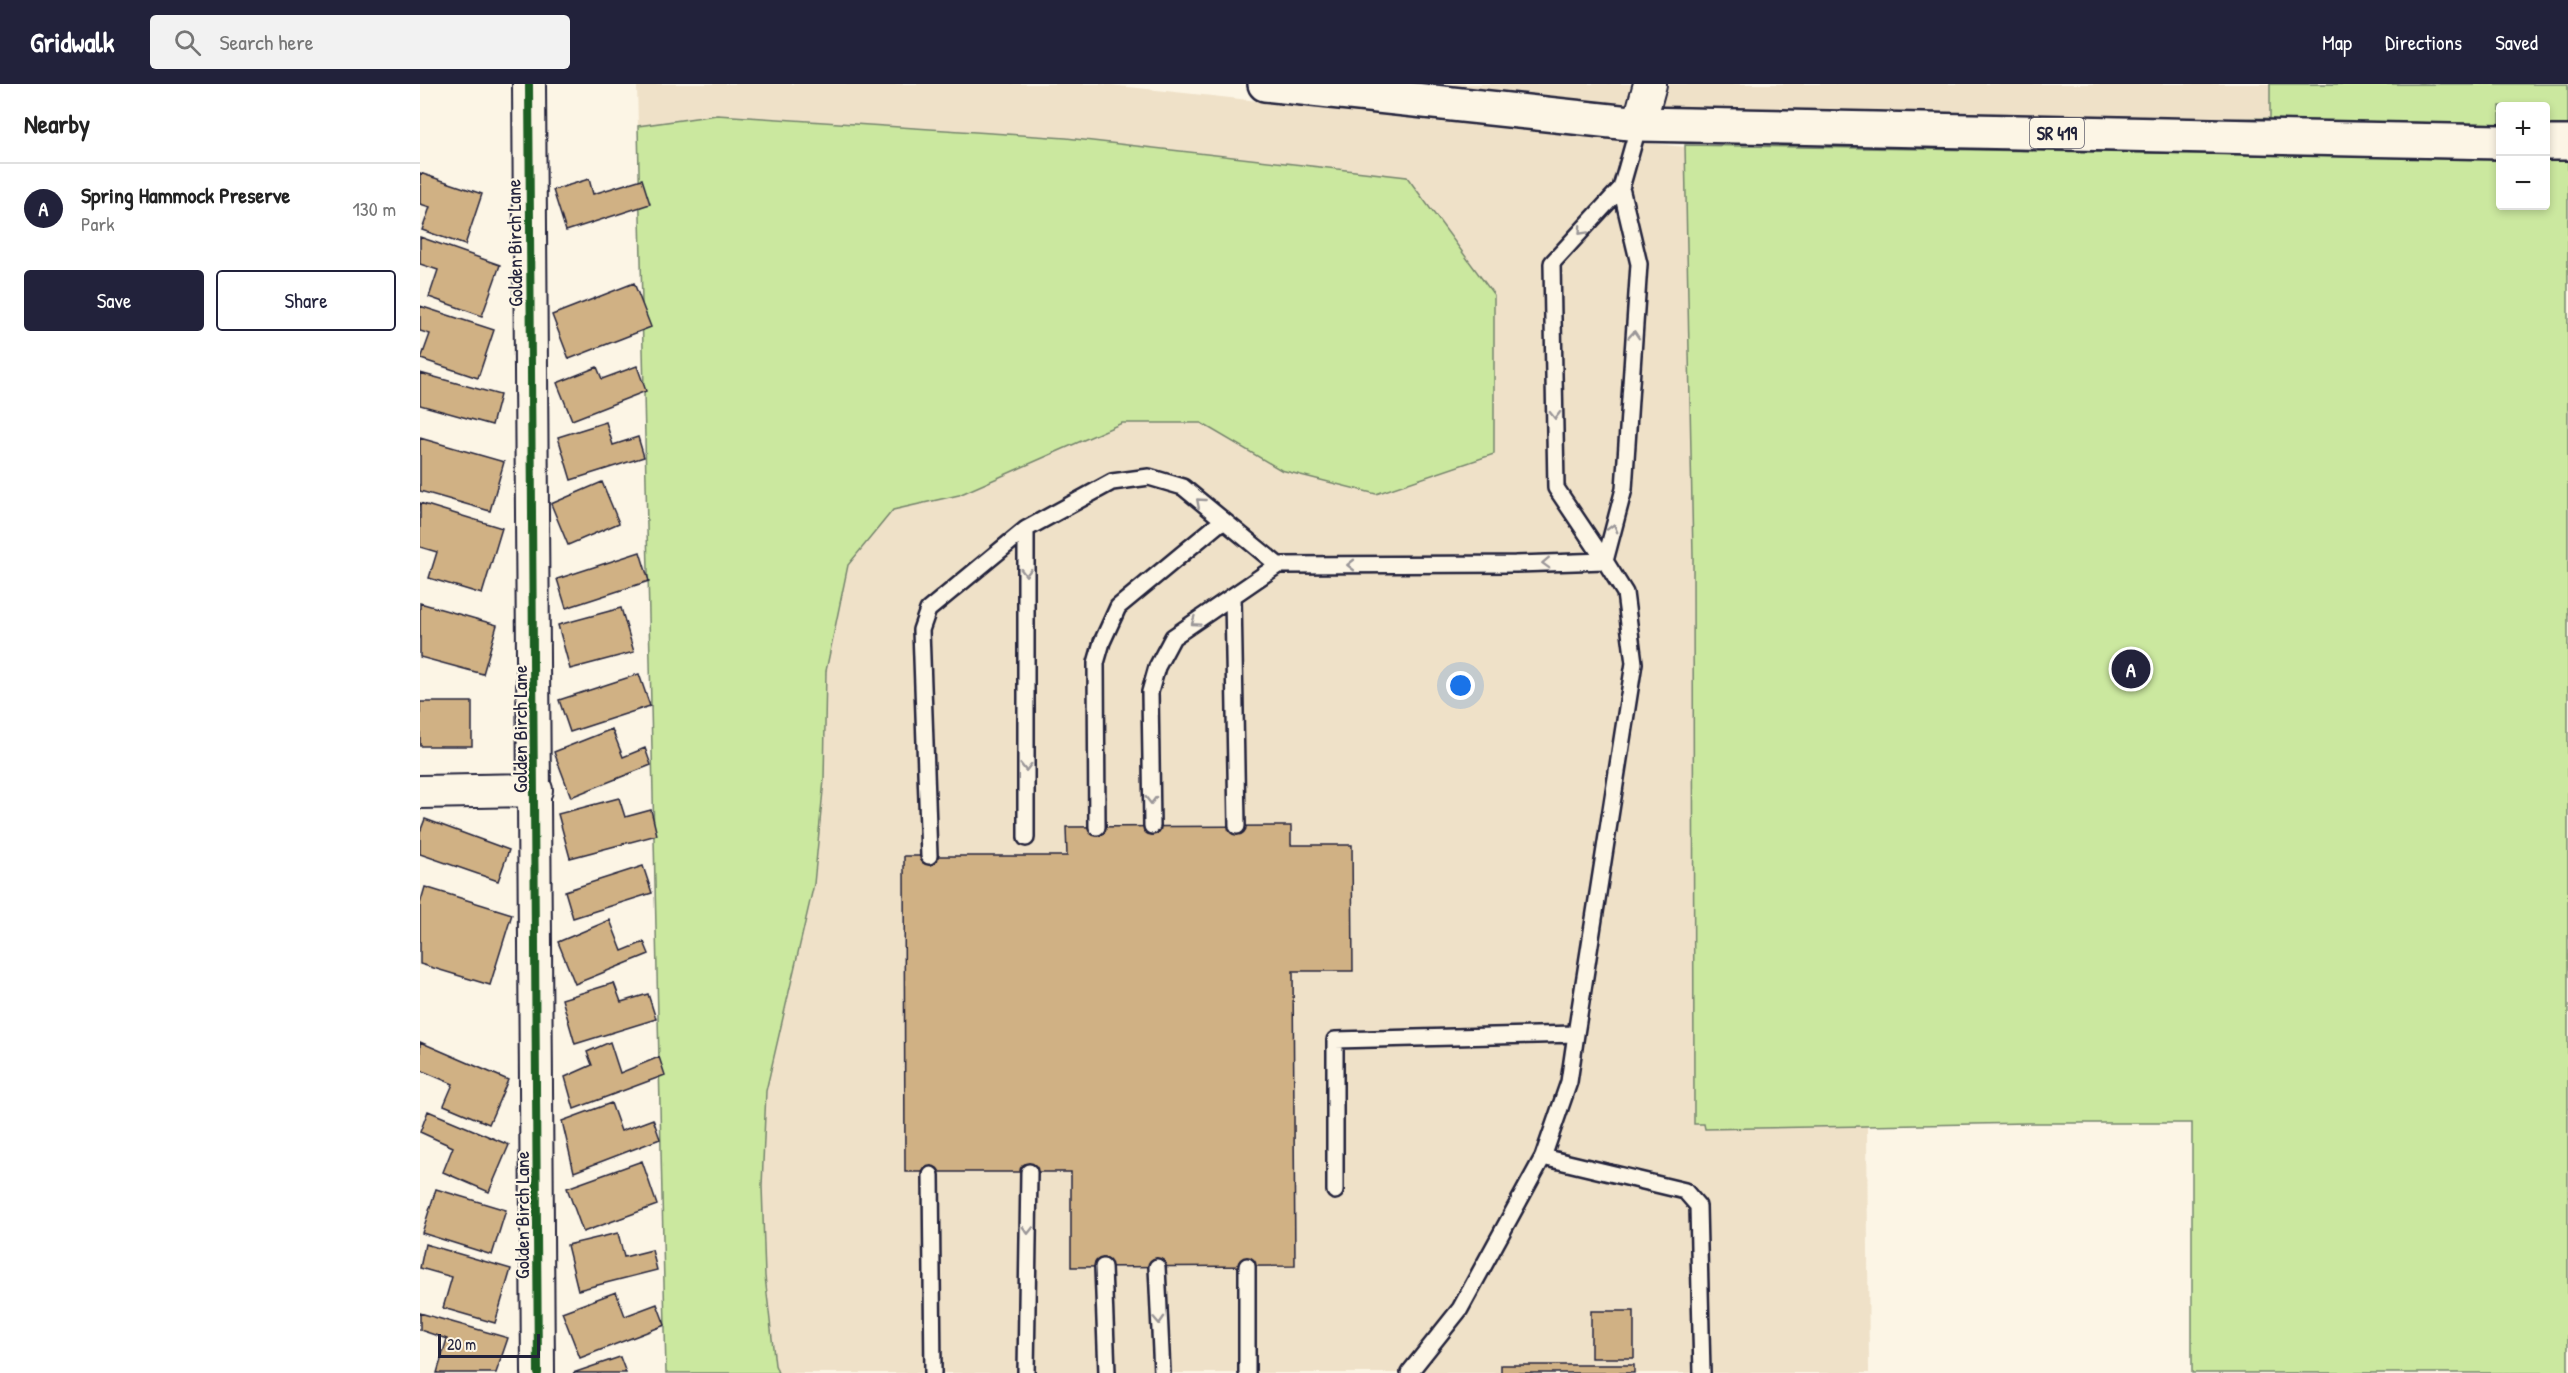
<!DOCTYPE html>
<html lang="en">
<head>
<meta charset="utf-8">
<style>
	:root { --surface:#fff; --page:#f2f2f2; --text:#222; --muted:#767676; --line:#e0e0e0; --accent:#22223b }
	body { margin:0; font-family:"Patrick Hand",sans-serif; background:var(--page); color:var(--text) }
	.controls { position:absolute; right:18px; top:18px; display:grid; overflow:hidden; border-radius:6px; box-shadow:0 3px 9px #0003 }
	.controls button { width:54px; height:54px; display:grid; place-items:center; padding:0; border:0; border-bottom:2px solid var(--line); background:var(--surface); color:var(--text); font:30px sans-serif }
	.scale { position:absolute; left:18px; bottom:15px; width:102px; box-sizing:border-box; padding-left:6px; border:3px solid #22223b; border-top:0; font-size:16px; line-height:21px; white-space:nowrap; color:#22223b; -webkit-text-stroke:4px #fcf5e5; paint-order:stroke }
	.you { position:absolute; left:1041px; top:602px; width:21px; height:21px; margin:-15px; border:4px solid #fff; border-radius:50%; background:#1a73e8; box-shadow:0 0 0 9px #1a73e833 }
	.badge { display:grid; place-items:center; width:39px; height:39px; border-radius:50%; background:var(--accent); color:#fff; font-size:20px; font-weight:700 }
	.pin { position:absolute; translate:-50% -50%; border:3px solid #fff; box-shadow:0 2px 6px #0006 }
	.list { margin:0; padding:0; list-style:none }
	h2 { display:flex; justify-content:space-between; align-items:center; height:78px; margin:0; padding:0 24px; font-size:26px }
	h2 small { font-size:20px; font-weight:400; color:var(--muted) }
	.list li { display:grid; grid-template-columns:39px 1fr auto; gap:18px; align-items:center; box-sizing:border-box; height:90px; padding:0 24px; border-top:2px solid var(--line) }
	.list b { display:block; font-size:22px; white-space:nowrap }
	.list p { margin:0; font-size:20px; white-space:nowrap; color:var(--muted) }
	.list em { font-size:20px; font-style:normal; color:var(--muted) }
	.actions { display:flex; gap:12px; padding:18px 24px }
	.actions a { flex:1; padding:14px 0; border:2px solid var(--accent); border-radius:6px; text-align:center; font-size:21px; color:var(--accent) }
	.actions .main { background:var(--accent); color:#fff }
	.icon { flex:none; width:33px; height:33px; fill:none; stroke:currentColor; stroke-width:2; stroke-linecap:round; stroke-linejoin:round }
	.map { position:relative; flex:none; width:2148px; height:1289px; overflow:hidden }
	header { display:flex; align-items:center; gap:36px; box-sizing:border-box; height:84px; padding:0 30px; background:var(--accent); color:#fff }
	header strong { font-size:28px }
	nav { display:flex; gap:33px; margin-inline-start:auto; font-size:21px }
	.search { width:420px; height:54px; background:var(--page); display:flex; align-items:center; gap:15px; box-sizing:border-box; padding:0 21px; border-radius:6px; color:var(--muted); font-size:22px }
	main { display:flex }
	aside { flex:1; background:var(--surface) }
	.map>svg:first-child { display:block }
	.built { fill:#efe1c8 }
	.green { fill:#cbe89f; stroke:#76856d; stroke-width:1.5 }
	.building { fill:#d0b184; stroke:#22223b; stroke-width:1.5 }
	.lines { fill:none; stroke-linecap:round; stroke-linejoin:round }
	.lane-casing { stroke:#22223b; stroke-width:20 }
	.street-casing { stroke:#22223b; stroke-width:36 }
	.primary-casing { stroke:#22223b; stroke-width:38 }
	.lane { stroke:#fcf5e5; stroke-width:15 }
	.street { stroke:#fcf5e5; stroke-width:32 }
	.primary { stroke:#fcf5e5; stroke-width:33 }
	.cycleway-casing { stroke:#fcf5e5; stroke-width:11 }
	.cycleway { stroke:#1b5e20; stroke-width:8 }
	.oneway { stroke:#9a9698 }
	.labels { text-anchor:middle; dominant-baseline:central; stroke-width:4.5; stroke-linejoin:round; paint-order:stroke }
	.shield { fill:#fcf5e5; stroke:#63616e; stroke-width:1.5 }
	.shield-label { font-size:18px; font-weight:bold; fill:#22223b }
	.street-label { font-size:20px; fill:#22223b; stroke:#fcf5e5 }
</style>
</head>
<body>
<header>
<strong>Gridwalk</strong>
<div class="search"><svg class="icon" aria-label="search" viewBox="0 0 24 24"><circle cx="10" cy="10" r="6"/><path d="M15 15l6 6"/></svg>Search here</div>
<nav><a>Map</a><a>Directions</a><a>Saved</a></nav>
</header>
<main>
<aside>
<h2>Nearby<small></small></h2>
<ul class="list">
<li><span class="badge">A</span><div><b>Spring Hammock Preserve</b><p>Park</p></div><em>130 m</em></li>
</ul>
<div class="actions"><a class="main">Save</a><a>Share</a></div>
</aside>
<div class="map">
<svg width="2148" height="1289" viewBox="0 0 2148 1289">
	<rect width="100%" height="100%" fill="#fcf5e5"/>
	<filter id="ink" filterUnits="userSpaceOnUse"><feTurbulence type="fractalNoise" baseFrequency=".0167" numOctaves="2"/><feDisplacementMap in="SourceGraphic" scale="12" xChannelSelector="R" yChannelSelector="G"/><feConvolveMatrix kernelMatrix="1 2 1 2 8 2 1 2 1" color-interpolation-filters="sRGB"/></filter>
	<g filter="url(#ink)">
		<path class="built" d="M217,0H681L1265,63L1285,1045L1447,1042L1449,1289H358L355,1281L345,1192L342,1102L346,1007L394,800L404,696L406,587L428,481L473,426L539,411L702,339H781L861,386L297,31L218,42Z
			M1010,0H1850V34L1249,26Z"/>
		<path class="green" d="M1850,0H2148V42L2126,41V22H2080V40L1795,35L1850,34Z
			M297,31L646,54L987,93L1074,211V370L956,410L861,386L781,339H702L539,411L473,426L428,481L406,587L404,696L394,800L346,1007L342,1102L345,1192L355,1281L358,1289H246L218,42Z
			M1265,61L2080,75V122H2126V76L2148,77V1289H1772V1039H1608L1285,1045L1284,1040H1274L1273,472Z"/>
		<path class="building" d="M0,89L62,110L45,161L2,146L10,123L0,120Z
			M169,95L173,110L222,95L230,120L146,147L133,106Z
			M0,153L80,181L62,232L9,213L18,186L0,180Z
			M214,199L231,243L149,275L132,231Z
			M0,222L74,246L58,294L1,275L10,250L0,247Z
			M217,282L226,307L152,336L137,299L177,283L182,295Z
			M0,289L80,311L72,341L0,321Z
			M186,338L193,361L218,353L224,373L151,396L138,353Z
			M0,354L84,378L70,427L0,407Z
			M182,398L199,439L148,461L131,420Z
			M0,419L82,444L62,510L9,494L17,468L0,463Z
			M220,468L229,497L146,524L137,495Z
			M0,519L77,541L63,590L0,573Z
			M201,524L214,568L150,585L138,541Z
			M219,590L230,622L150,648L139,616Z
			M0,618H52V662H0Z
			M192,645L203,673L225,664L231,681L151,713L134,668Z
			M199,714L205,733L231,726L237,751L150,774L138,730Z
			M5,735L89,766L78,797L0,770V748Z
			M871,742V761H932L933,887H873L875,1182L651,1183V1088H485L484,772H647L646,743Z
			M223,782L232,809L153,834L145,807Z
			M5,803L92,830L70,901L0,880V820Z
			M190,836L202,867L224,858L229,870L155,900L138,858Z
			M194,899L201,918L228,910L236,935L155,960L142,915Z
			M0,958L88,996L69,1040L24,1021L33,1000L0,986Z
			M190,958L200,989L239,973L245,991L154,1025L145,993L172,981L167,968Z
			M191,1019L201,1047L233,1035L240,1055L154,1088L142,1037Z
			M8,1027L89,1061L69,1108L23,1088L33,1063L0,1048Z
			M222,1077L237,1121L163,1148L147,1104Z
			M16,1105L86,1126L72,1171L2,1149Z
			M198,1149L204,1173L232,1166L237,1186L158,1206L147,1161Z
			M5,1160L91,1185L75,1239L23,1224L32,1193L0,1184Z
			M196,1208L205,1232L237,1220L245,1241L160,1274L142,1228Z
			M1171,1227H1214V1274H1171Z
			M0,1229L88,1254L76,1289H17L27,1255L0,1246Z
			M200,1273L206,1289H153Z
			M1081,1281H1214V1289H1081Z"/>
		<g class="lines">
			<defs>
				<path id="lane" d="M1201,104L1219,180L1204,405L1185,477L1136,404L1132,179L1201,104L1219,40
					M813,512L817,742
					M732,742L730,608L737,583L753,553L858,481L1095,480L1185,477L1205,509L1214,579L1156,950L915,956V1107
					M677,743L676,579L682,558L698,523L802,437
					M606,754V445L692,398L729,393L763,403L858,481
					M509,772L501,546L508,526L606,445
					M1123,1073L1265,1107L1278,1122L1282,1289
					M511,1091L513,1289
					M683,1183L687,1289
					M737,1183L742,1289
					M606,1289L609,1088
					M827,1289V1182
					M989,1289L1040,1225L1123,1073L1149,998L1156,950"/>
				<path id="street" d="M109,0L118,1289
					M1219,40L1230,0
					M0,708L116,706"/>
				<path id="primary" d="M845,0L1219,40L2080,58
					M2126,59H2148"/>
			</defs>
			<use href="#lane" class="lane-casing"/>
			<use href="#street" class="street-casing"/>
			<use href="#primary" class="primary-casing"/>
			<use href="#lane" class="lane"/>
			<use href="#street" class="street"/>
			<use href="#primary" class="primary"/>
			<defs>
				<path id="cycleway" d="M109,0L118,1289"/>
			</defs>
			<use href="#cycleway" class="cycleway-casing"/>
			<use href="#cycleway" class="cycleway"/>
		</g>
		<defs><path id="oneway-chevron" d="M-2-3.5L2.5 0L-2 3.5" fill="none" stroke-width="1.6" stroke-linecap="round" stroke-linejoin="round" transform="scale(1.5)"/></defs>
		<g class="oneway">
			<use href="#oneway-chevron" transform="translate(1162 147) rotate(133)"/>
			<use href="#oneway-chevron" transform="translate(1214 251) rotate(-86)"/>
			<use href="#oneway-chevron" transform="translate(1135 331) rotate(89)"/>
			<use href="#oneway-chevron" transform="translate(780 418) rotate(-139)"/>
			<use href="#oneway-chevron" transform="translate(1193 444) rotate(-75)"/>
			<use href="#oneway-chevron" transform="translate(1126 479) rotate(178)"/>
			<use href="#oneway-chevron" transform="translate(931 481) rotate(180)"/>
			<use href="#oneway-chevron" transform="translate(606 488) rotate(90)"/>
			<use href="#oneway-chevron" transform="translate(775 538) rotate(145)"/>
			<use href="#oneway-chevron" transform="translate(606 683) rotate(90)"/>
			<use href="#oneway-chevron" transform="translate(731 716) rotate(89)"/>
			<use href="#oneway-chevron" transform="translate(608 1146) rotate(91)"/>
			<use href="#oneway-chevron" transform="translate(739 1236) rotate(87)"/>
		</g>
	</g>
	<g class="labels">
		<rect class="shield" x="1610" y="34" width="54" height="30" rx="4.5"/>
		<g class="shield-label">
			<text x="1637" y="49">SR 419</text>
		</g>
		<g class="street-label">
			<text transform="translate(94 159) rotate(-91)">Golden Birch Lane</text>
			<text transform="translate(99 645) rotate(-90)">Golden Birch Lane</text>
			<text transform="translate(101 1131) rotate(-90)">Golden Birch Lane</text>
		</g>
	</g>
</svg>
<div class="controls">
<button>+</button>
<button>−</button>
</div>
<div class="scale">20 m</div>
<div class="you"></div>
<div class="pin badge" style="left:1711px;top:585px">A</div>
</div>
</main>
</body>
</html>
